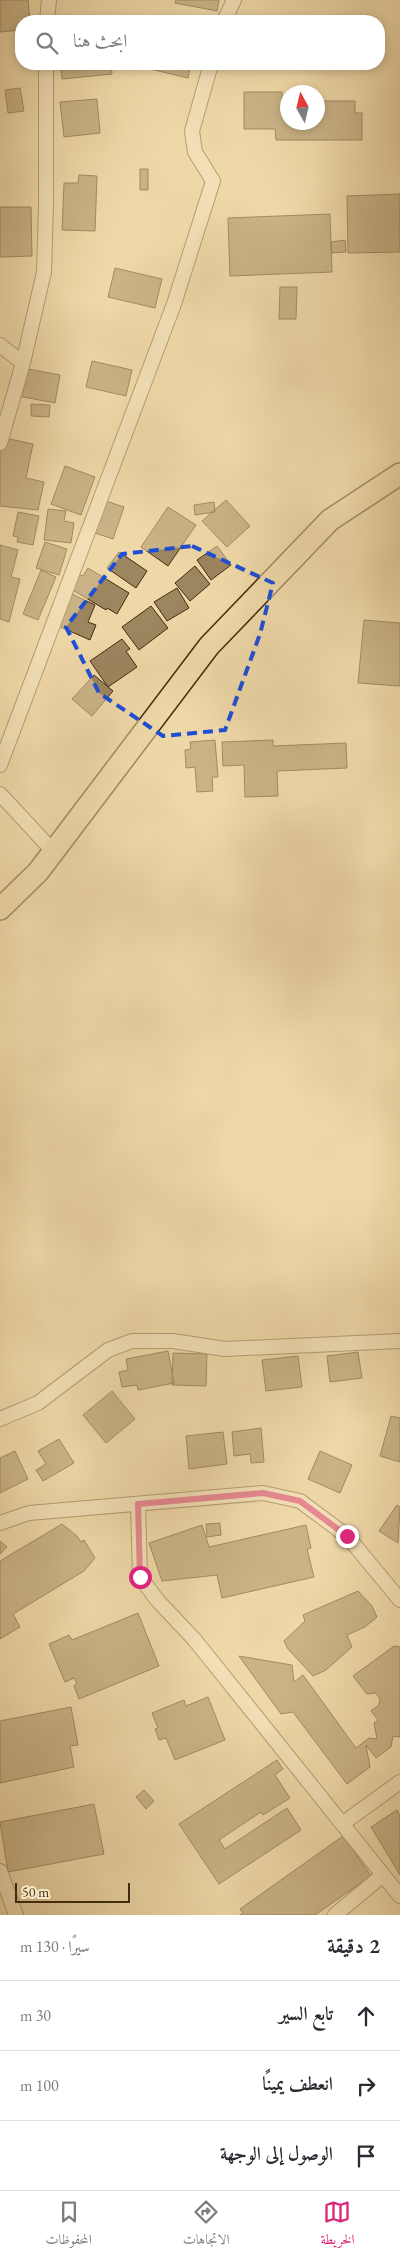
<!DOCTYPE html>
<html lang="ar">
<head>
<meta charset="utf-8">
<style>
	:root { --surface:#fff; --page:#f2f2f3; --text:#2b2b33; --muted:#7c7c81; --line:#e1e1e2; --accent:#db2777 }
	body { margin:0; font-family:"EB Garamond",Amiri,serif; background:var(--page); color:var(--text); direction:rtl }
	.compass { position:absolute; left:280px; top:85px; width:45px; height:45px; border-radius:50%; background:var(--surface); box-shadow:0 2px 8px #0003; rotate:352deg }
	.scale { position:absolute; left:15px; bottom:12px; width:115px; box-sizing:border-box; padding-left:5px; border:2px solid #432d0f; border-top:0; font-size:14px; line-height:18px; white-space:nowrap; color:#432d0f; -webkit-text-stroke:4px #f5e6c6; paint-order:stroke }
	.stop { position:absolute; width:15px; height:15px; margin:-11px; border:4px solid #db2777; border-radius:50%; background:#fff }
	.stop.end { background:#db2777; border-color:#fff; box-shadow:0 1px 5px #0008 }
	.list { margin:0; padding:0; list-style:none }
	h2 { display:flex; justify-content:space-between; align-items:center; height:65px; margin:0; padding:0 20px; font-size:21px }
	h2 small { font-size:16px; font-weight:400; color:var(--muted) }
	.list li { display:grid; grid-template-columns:32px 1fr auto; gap:15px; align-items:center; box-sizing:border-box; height:70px; padding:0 20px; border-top:1px solid var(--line) }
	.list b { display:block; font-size:19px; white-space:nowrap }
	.list em { font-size:16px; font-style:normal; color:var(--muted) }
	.icon { flex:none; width:28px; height:28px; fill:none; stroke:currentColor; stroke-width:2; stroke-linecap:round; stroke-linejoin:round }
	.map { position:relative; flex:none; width:400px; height:1915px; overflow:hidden; direction:ltr }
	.search { position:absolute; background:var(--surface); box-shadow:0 2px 8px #0003; left:15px; right:15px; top:15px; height:55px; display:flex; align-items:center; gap:12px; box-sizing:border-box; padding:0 18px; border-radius:20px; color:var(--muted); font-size:19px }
	.sheet { height:275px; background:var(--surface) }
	nav { display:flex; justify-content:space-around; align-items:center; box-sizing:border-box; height:70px; border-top:1px solid var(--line); background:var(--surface); font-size:14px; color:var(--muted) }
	nav a { display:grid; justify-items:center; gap:2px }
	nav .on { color:var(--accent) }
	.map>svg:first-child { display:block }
	.building { fill:#9c865f; stroke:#432d0f }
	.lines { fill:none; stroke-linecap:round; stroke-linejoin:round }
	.minor-casing { stroke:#6e5835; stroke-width:16 }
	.primary-casing { stroke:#432d0f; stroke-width:24 }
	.minor { stroke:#f5e6c6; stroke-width:14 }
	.primary { stroke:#efd8a8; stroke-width:21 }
	.route { stroke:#db2777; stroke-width:6 }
	.marked { fill:none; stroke:#1d4ed8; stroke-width:4; stroke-dasharray:10 6; stroke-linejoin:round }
</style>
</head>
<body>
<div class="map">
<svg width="400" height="1915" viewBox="0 0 400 1915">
	<rect width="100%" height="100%" fill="#efd8a8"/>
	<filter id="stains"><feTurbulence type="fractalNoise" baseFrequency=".004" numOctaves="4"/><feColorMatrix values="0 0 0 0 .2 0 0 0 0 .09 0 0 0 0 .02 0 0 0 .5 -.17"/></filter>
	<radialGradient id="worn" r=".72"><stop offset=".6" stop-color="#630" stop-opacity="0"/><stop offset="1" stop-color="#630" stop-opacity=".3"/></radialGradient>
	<path class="building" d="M0,0H28L30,21H21V30L0,32Z
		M176,0H219L217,11L175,3Z
		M60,64H111L112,74L62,79Z
		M147,64H191L188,78L146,68Z
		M20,88L24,111L8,113L5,90Z
		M244,92H282V101H288V122H318V101H355V113H362V140H276L275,129H244Z
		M97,99L100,133L64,137L60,102Z
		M140,169H148V190H140Z
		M79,175L97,176L95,231L62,230L64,183H78Z
		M400,194V252L348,253L347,196Z
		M0,207H31L32,256L0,257Z
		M330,214L332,272L230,276L228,218Z
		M345,240L346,252L332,253L331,242Z
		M115,268L162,279L155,308L108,297Z
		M280,287H297L296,319H279Z
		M92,361L132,370L126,396L86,387Z
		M23,368L60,375L55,403L18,396Z
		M31,404L50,405L49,417L31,416Z
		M0,437L33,444L26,478L44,482L38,510L0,506Z
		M65,466L95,477L81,515L51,504Z
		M100,499L124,507L113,539L89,531Z
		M226,500L250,526L227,547L202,521Z
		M214,502L215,512L195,515L194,505Z
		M168,507L196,525L168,566L141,547Z
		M48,509L66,511L64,521L74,523L71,543L44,540Z
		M18,512L39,516L33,545L17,542L18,537L13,536Z
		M45,542L67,549L59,575L36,568Z
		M0,545L18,550L11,577L20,579L9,622L0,619Z
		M217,546L231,565L211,580L197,560Z
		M119,552L147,571L136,588L107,568Z
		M195,566L210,584L190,601L175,583Z
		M88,568L129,593L117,614L107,608L106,610L71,589L80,575L83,576Z
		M41,570L56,577L38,620L23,614Z
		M177,588L189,608L167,621L154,602Z
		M70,593L95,605L88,622L96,625L90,640L56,625Z
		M151,606L168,628L139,650L122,627Z
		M364,620L400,623V686L358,683Z
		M122,639L130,649L126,651L137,667L108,687L90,661Z
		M94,675L113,691L92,716L72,699Z
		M215,740L218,777H212L213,791L197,792L195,767L186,768L185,750L191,749L190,742Z
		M273,740V746L346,743L347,768L277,771L278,796L245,797L244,765L223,766L222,742Z
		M168,1351L174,1383L138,1390L137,1385L122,1387L119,1372L128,1370L126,1359Z
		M358,1352L362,1378L330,1382L327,1356Z
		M173,1353L207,1354L206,1386L172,1385Z
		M298,1356L302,1387L266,1391L262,1360Z
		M112,1391L135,1419L106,1443L83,1415Z
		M391,1416L400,1418V1462L380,1456Z
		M261,1428L264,1462L251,1463L250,1454L234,1456L232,1432Z
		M223,1432L227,1464L189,1469L186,1436Z
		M59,1439L74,1463L43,1481L36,1470L46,1464L38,1451Z
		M15,1451L28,1479L0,1493V1458Z
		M320,1451L352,1465L340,1493L308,1479Z
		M397,1505L400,1507L398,1543L379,1531Z
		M220,1523L221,1535L207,1537L206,1524Z
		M62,1524L77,1536L81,1542L84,1540L95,1558L84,1571L13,1614L20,1627L0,1639V1561Z
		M202,1525L209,1547L306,1525L311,1548L307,1549L314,1577L222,1598L217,1575L162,1581L149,1543Z
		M0,1541L7,1547L0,1554Z
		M358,1591L372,1606L377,1617L365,1627L347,1635L352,1647L326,1670L313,1676L288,1649L284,1641L305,1621L303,1615Z
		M138,1613L159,1666L79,1699L74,1686L77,1684L74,1678L65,1682L49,1644L69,1635L72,1640Z
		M394,1646L400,1647V1737L393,1736L391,1747L376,1758L366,1745L370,1767L347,1784L293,1712L281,1714L239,1656L292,1665L294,1682L303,1675L356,1748L369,1738L377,1739L374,1723L378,1720L371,1711L379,1705L380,1699L376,1693L367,1694L353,1676Z
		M208,1697L225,1740L175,1760L166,1738L159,1740L155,1729L158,1728L152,1713L184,1700L186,1706Z
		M71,1707L78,1745L70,1746L74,1767L0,1783V1721Z
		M277,1760L283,1769L275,1775L290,1798L263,1815L261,1812L219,1840L225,1849L287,1808L301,1830L219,1884L179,1824Z
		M144,1790L154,1801L146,1809L136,1797Z
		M94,1804L104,1854L8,1872L0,1822Z
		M397,1810L400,1816V1875L371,1827Z
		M343,1836L371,1876L315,1915H240L243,1913L240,1909Z"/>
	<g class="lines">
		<defs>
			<path id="minor" d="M47,21L49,0
				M224,21L234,0
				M0,345L23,363
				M0,443L23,363L44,272L46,205V64
				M0,765L174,304L213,181L195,152L192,131L211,64
				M0,794L53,851
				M0,1419L38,1403L108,1350L132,1341H173L225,1349L400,1341
				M138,1504L140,1577L158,1601L194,1639L400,1896
				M0,1523L29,1513L263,1493L300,1501L347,1536L400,1600
				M342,1824L400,1782
				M0,1871L16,1915
				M335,1915L383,1875"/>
			<path id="primary" d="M0,909L38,872L209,646L330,520L400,474"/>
		</defs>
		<use href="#minor" class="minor-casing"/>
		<use href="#primary" class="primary-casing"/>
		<use href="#minor" class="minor"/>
		<use href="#primary" class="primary"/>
	</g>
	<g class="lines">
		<path class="route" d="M140,1577L138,1504L263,1493L300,1501L347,1536"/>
	</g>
	<path d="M0 0H400V1915H0ZM192,546L273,583L260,634L225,730L163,736L99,693L66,627L122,554Z" fill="#efd8a8" fill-opacity=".55" fill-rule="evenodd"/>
	<path class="marked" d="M192,546L273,583L260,634L225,730L163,736L99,693L66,627L122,554Z"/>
	<rect width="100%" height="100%" filter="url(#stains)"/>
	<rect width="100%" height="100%" fill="url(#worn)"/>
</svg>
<svg class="compass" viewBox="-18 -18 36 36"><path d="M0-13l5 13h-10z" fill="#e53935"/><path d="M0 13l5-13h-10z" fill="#7c7c81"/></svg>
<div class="scale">50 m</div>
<div class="stop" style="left:140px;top:1577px"></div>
<div class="stop end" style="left:347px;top:1536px"></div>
<div class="search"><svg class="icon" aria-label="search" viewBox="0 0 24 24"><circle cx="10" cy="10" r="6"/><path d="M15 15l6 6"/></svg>ابحث هنا</div>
</div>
<section class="sheet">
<h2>2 دقيقة<small>سيرًا · 130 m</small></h2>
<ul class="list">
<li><svg class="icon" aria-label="ahead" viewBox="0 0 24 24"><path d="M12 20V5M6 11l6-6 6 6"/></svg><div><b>تابع السير</b></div><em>30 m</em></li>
<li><svg class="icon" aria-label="right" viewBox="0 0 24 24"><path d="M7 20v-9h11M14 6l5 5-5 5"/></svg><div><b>انعطف يمينًا</b></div><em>100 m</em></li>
<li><svg class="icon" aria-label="arrive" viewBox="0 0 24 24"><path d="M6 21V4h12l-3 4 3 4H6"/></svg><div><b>الوصول إلى الوجهة</b></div></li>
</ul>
</section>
<nav>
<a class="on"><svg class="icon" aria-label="map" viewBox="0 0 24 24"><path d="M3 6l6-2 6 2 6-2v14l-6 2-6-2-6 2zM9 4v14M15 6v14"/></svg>الخريطة</a>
<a><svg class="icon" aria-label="directions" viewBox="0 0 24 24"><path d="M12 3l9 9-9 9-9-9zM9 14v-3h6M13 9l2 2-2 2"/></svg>الاتجاهات</a>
<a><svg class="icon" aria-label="saved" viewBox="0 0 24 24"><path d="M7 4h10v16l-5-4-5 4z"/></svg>المحفوظات</a>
</nav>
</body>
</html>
